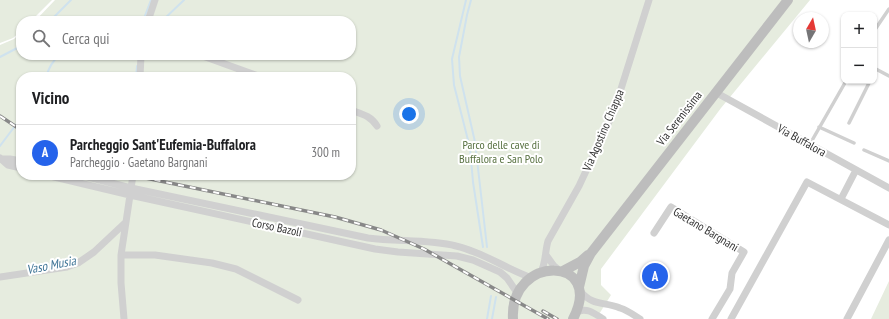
<!DOCTYPE html>
<html lang="it">
<head>
<meta charset="utf-8">
<style>
	:root { --surface:#fff; --page:#f6f6f6; --text:#202124; --muted:#757577; --line:#e0e0e0; --accent:#2563eb }
	body { margin:0; font-family:"PT Sans Narrow",sans-serif; background:var(--page); color:var(--text) }
	.controls { position:absolute; right:12px; top:12px; display:grid; overflow:hidden; border-radius:8px; box-shadow:0 1px 3px #0004 }
	.controls button { width:36px; height:36px; display:grid; place-items:center; padding:0; border:0; border-bottom:1px solid var(--line); background:var(--surface); color:var(--text); font:20px sans-serif }
	.compass { position:absolute; left:793px; top:12px; width:36px; height:36px; border-radius:50%; background:var(--surface); box-shadow:0 1px 3px #0004; rotate:9deg }
	.you { position:absolute; left:409px; top:114px; width:14px; height:14px; margin:-10px; border:3px solid #fff; border-radius:50%; background:#1a73e8; box-shadow:0 0 0 6px #1a73e833 }
	.badge { display:grid; place-items:center; width:26px; height:26px; border-radius:50%; background:var(--accent); color:#fff; font-size:13px; font-weight:700 }
	.pin { position:absolute; translate:-50% -50%; border:2px solid #fff; box-shadow:0 1px 4px #0006 }
	.list { margin:0; padding:0; list-style:none }
	h2 { display:flex; justify-content:space-between; align-items:center; height:52px; margin:0; padding:0 16px; font-size:17px }
	h2 small { font-size:13px; font-weight:400; color:var(--muted) }
	.list li { display:grid; grid-template-columns:26px 1fr auto; gap:12px; align-items:center; box-sizing:border-box; height:56px; padding:0 16px; border-top:1px solid var(--line) }
	.list b { display:block; font-size:15px; white-space:nowrap }
	.list p { margin:0; font-size:13px; white-space:nowrap; color:var(--muted) }
	.list em { font-size:13px; font-style:normal; color:var(--muted) }
	.icon { flex:none; width:22px; height:22px; fill:none; stroke:currentColor; stroke-width:2; stroke-linecap:round; stroke-linejoin:round }
	.map { position:relative; flex:none; width:889px; height:319px; overflow:hidden }
	.search { position:absolute; background:var(--surface); box-shadow:0 1px 3px #0004; left:16px; top:16px; width:340px; height:44px; display:flex; align-items:center; gap:10px; box-sizing:border-box; padding:0 14px; border-radius:16px; color:var(--muted); font-size:15px }
	.panel { position:absolute; background:var(--surface); box-shadow:0 1px 3px #0004; left:16px; top:72px; width:340px; height:108px; border-radius:16px }
	.map>svg:first-child { display:block }
	.green { fill:#e6ecdf; fill-rule:evenodd }
	.lines { fill:none; stroke-linecap:round; stroke-linejoin:round }
	.stream { stroke:#cfe2ee; stroke-width:2 }
	.service { stroke:#d0d0d0; stroke-width:3.5 }
	.minor { stroke:#d0d0d0; stroke-width:7 }
	.secondary { stroke:#bdbdbd; stroke-width:10 }
	.rail-casing { stroke:#888; stroke-width:3.5 }
	.rail { stroke:#fff; stroke-width:2; stroke-dasharray:6; stroke-linecap:butt }
	.labels { text-anchor:middle; dominant-baseline:central; stroke-width:4; stroke-linejoin:round; paint-order:stroke }
	.street-label { font-size:12px; fill:#333; stroke:#fff }
	.park-label { font-size:12px; fill:#56703f; stroke:#fff }
	.water-label { font-size:13px; font-style:italic; fill:#3f7597; stroke:#fff }
</style>
</head>
<body>
<div class="map">
<svg width="889" height="319" viewBox="0 0 889 319">
	<rect width="100%" height="100%" fill="#fff"/>
	<path class="green" d="M0,0H52L31,21H21V31L13,38L0,43Z
		M55,0H810L721,108L601,269V285L611,295L596,319H0V45L14,39L21,33V55H351V21H35ZM21,77H351V175H21Z
		M889,281V319H871Z"/>
	<g class="lines">
		<path class="stream" d="M466,0L452,59L454,85L470,148L473,182L483,247
			M471,0L467,15L459,57L460,76L475,142L487,247
			M50,21L71,0
			M143,21L151,0
			M162,21L184,0
			M0,57L21,46
			M46,77C49,68 52,61 60,55
			M136,77L137,66
			M0,146L21,118
			M487,319L491,296
			M492,319L496,297"/>
		<path class="service" d="M874,31L889,9
			M874,68L889,76
			M849,123L870,81
			M819,127L854,143
			M810,144L846,81
			M864,150L889,161"/>
		<path class="minor" d="M148,21L155,0
			M200,55L261,77
			M140,77L141,55
			M715,92L889,188
			M351,110C362,114 371,116 377,126
			M0,158L8,165L21,168
			M2,159H10L21,161
			M46,175L130,195L375,249L398,252L457,256L473,260L500,272L507,278L518,294
			M80,175L131,188L368,238C397,242 428,239 456,246C483,252 506,269 532,278
			M841,199L856,170
			M654,233L671,207L744,252L732,273L730,289L712,319
			M121,255H155L212,263L236,269L298,300
			M546,255L554,266L559,270
			M541,272C546,262 545,251 548,241L579,186L614,111L649,0
			M0,277L67,267L78,263L94,252L126,222L133,175
			M580,291C594,307 603,301 620,308C627,310 634,315 640,319
			M576,312C587,307 594,313 603,319
			M124,319L121,283V255L126,222
			M731,319L807,182L889,225
			M847,319L889,240"/>
		<path class="secondary" d="M563,271L580,262L588,255
			M579,287L584,266L591,253L788,0
			M513,319C509,254 606,255 573,319"/>
		<defs>
			<path id="rail" d="M0,116L21,130
				M131,175L335,217L381,230L424,249L548,319
				M543,311L557,319"/>
		</defs>
		<use href="#rail" class="rail-casing"/>
		<use href="#rail" class="rail"/>
	</g>
	<g class="labels">
		<g class="street-label">
			<text transform="translate(679 118) rotate(-52)">Via Serenissima</text>
			<text transform="translate(603 130) rotate(-67)">Via Agostino Chiappa</text>
			<text transform="translate(802 140) rotate(29)">Via Buffalora</text>
			<text transform="translate(277 227) rotate(12)">Corso Bazoli</text>
			<text transform="translate(706 229) rotate(31)">Gaetano Bargnani</text>
		</g>
		<g class="park-label">
			<text x="501" y="144">Parco delle cave di<tspan x="501" dy="14">Buffalora e San Polo</tspan></text>
		</g>
		<g class="water-label">
			<text transform="translate(51 265) rotate(-11)">Vaso Musia</text>
		</g>
	</g>
</svg>
<div class="controls">
<button>+</button>
<button>−</button>
</div>
<svg class="compass" viewBox="-18 -18 36 36"><path d="M0-13l5 13h-10z" fill="#e53935"/><path d="M0 13l5-13h-10z" fill="#757577"/></svg>
<div class="you"></div>
<div class="pin badge" style="left:655px;top:276px">A</div>
<div class="search"><svg class="icon" aria-label="search" viewBox="0 0 24 24"><circle cx="10" cy="10" r="6"/><path d="M15 15l6 6"/></svg>Cerca qui</div>
<section class="panel">
<h2>Vicino<small></small></h2>
<ul class="list">
<li><span class="badge">A</span><div><b>Parcheggio Sant'Eufemia-Buffalora</b><p>Parcheggio · Gaetano Bargnani</p></div><em>300 m</em></li>
</ul>
</section>
</div>
</body>
</html>
